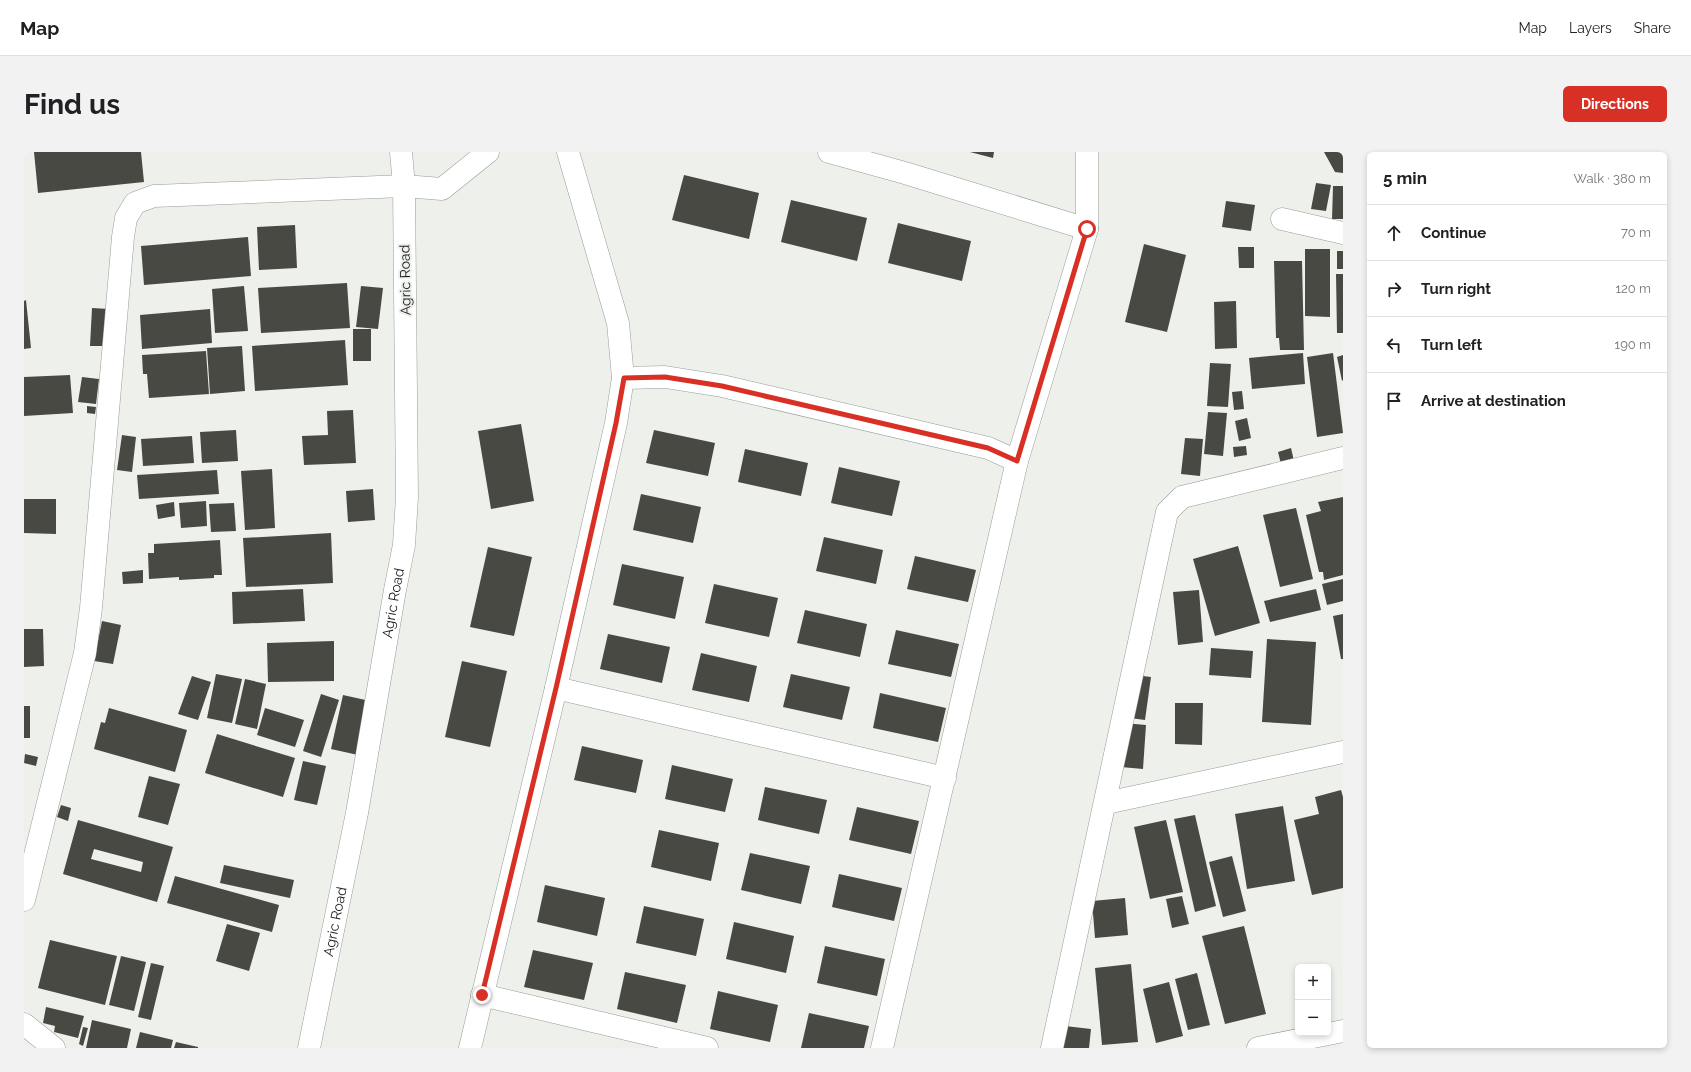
<!DOCTYPE html>
<html lang="en">
<head>
<meta charset="utf-8">
<style>
	:root { --surface:#fff; --page:#f2f2f2; --text:#202124; --muted:#757577; --line:#e0e0e0; --accent:#d93025 }
	body { margin:0; font-family:Raleway,sans-serif; background:var(--page); color:var(--text) }
	.controls { position:absolute; right:12px; bottom:12px; display:grid; overflow:hidden; border-radius:6px; box-shadow:0 2px 6px #0003 }
	.controls button { width:36px; height:36px; display:grid; place-items:center; padding:0; border:0; border-bottom:1px solid var(--line); background:var(--surface); color:var(--text); font:20px sans-serif }
	.stop { position:absolute; width:12px; height:12px; margin:-9px; border:3px solid #d93025; border-radius:50%; background:#fff }
	.stop.end { background:#d93025; border-color:#fff; box-shadow:0 1px 4px #0008 }
	.list { margin:0; padding:0; list-style:none }
	h2 { display:flex; justify-content:space-between; align-items:center; height:52px; margin:0; padding:0 16px; font-size:17px }
	h2 small { font-size:13px; font-weight:400; color:var(--muted) }
	.list li { display:grid; grid-template-columns:26px 1fr auto; gap:12px; align-items:center; box-sizing:border-box; height:56px; padding:0 16px; border-top:1px solid var(--line) }
	.list b { display:block; font-size:15px; white-space:nowrap }
	.list em { font-size:13px; font-style:normal; color:var(--muted) }
	.icon { flex:none; width:22px; height:22px; fill:none; stroke:currentColor; stroke-width:2; stroke-linecap:round; stroke-linejoin:round }
	.map { position:relative; flex:none; width:1319px; height:896px; overflow:hidden; border-radius:6px }
	header { display:flex; align-items:center; gap:24px; box-sizing:border-box; height:56px; padding:0 20px; background:var(--surface); border-bottom:1px solid var(--line) }
	header strong { font-size:19px }
	nav { display:flex; gap:22px; margin-inline-start:auto; font-size:14px }
	.intro { display:flex; align-items:center; justify-content:space-between; box-sizing:border-box; height:96px; padding:0 24px }
	h1 { margin:0; font-size:28px }
	.button { padding:10px 18px; border-radius:6px; background:var(--accent); color:#fff; font-size:14px; font-weight:700 }
	main { display:flex; gap:24px; padding:0 24px }
	aside { flex:1; background:var(--surface); border-radius:6px; box-shadow:0 2px 6px #0003 }
	.map>svg:first-child { display:block }
	.building { fill:#494944; fill-rule:evenodd }
	.lines { fill:none; stroke-linecap:round; stroke-linejoin:round }
	.minor-casing { stroke:#999c97; stroke-width:23 }
	.minor { stroke:#fff; stroke-width:22 }
	.route { stroke:#d93025; stroke-width:5 }
	.labels { text-anchor:middle; dominant-baseline:central; stroke-width:4; stroke-linejoin:round; paint-order:stroke }
	.street-label { font-size:14px; fill:#1a1b1a; stroke:#edf0eb }
</style>
</head>
<body>
<header>
<strong>Map</strong>
<nav><a>Map</a><a>Layers</a><a>Share</a></nav>
</header>
<div class="intro"><h1>Find us</h1><a class="button">Directions</a></div>
<main>
<div class="map">
<svg width="1319" height="896" viewBox="0 0 1319 896">
	<rect width="100%" height="100%" fill="#edf0eb"/>
	<path class="building" d="M10,0H117L120,30L14,41Z
		M946,0H970L969,6Z
		M1300,0H1319V21L1311,20Z
		M660,23L735,41L725,87L648,68Z
		M1292,31L1307,33L1302,59L1287,57Z
		M1309,34H1319V67H1308Z
		M767,48L843,66L833,109L757,90Z
		M1202,49L1231,53L1227,79L1198,75Z
		M874,71L947,89L938,129L864,111Z
		M271,73L273,116L235,118L233,75Z
		M224,85L227,124L120,133L117,94Z
		M1120,92L1162,103L1143,180L1101,170Z
		M1214,95H1230V116H1215Z
		M1281,97H1306V165L1281,164Z
		M1313,99H1319V117H1313Z
		M1250,109H1278L1280,198H1256L1255,186H1252Z
		M1312,122H1319V181H1313Z
		M323,131L326,176L237,181L234,136Z
		M220,134L224,179L191,181L188,137Z
		M337,134L359,136L354,177L332,175Z
		M2,148L7,196L0,197V149Z
		M1212,149L1213,196L1191,197L1190,150Z
		M68,156L85,157L84,194H66Z
		M186,157L188,191L118,197L116,163Z
		M329,177H347V209H329Z
		M321,188L324,233L231,239L228,194Z
		M218,194L221,239L186,242L183,196Z
		M182,199L185,242L125,246L123,222H119L118,203Z
		M1279,201L1281,232L1228,237L1225,206Z
		M1309,201L1319,281L1293,285L1283,205Z
		M1319,203V228L1318,229L1313,205Z
		M1186,211L1207,212L1204,255L1183,254Z
		M46,223L49,261L0,264V225Z
		M58,225L75,227L72,252L54,250Z
		M1218,239L1220,257L1210,258L1208,240Z
		M63,254L72,255L71,262L63,261Z
		M329,258L332,311L280,313L278,284L304,283L303,259Z
		M1184,260L1203,261L1199,304L1180,302Z
		M1223,266L1227,286L1215,289L1211,269Z
		M497,272L510,349L467,357L454,279Z
		M212,278L214,309L178,311L176,280Z
		M630,278L691,291L684,324L622,311Z
		M98,283L112,285L108,320L93,318Z
		M168,284L170,311L119,314L117,287Z
		M1161,286L1179,287L1176,324L1157,322Z
		M1222,294L1223,303L1210,305L1209,295Z
		M1267,296L1270,309L1257,312L1254,300Z
		M721,297L784,311L777,344L714,330Z
		M815,315L876,329L868,364L807,351Z
		M248,317L251,376L221,378L217,319Z
		M193,318L195,342L115,347L113,323Z
		M349,337L351,368L324,370L322,339Z
		M617,342L677,355L669,391L609,378Z
		M1319,345V423L1300,428L1299,420H1295L1282,363L1297,359L1294,350Z
		M0,347H32V382L0,381Z
		M182,349L183,374L157,376L155,351Z
		M150,350L151,364L134,367L132,353Z
		M210,351L212,379L187,380L185,352Z
		M1272,356L1289,427L1256,435L1239,363Z
		M307,381L309,431L222,435L219,386Z
		M800,385L859,398L852,432L792,419Z
		M196,388L198,423H190V426L155,428V425L125,427L124,401H130V392Z
		M1214,394L1236,471L1191,484L1169,407Z
		M464,395L508,405L490,484L446,475Z
		M891,404L952,418L944,450L883,437Z
		M598,412L660,425L651,467L589,453Z
		M119,418V431L99,432L98,420Z
		M1319,427V449L1303,453L1298,432Z
		M690,432L754,446L745,485L681,471Z
		M279,437L281,469L209,472L208,440Z
		M1292,437L1297,458L1246,470L1240,449Z
		M1175,438L1179,490L1154,493L1149,440Z
		M781,458L843,472L836,505L773,491Z
		M1319,462V507H1317L1309,464Z
		M78,469L97,473L89,512L70,509Z
		M0,477H19L20,514L0,515Z
		M872,478L935,492L927,525L864,512Z
		M584,482L646,495L638,531L576,517Z
		M1243,487L1292,490L1287,573L1238,570Z
		M310,489V529L244,530L243,491Z
		M1187,496L1229,499L1227,526L1185,523Z
		M677,501L733,514L725,550L668,538Z
		M438,509L483,519L466,595L421,585Z
		M192,522L218,527L208,571L183,566Z
		M767,522L826,535L818,568L759,555Z
		M1111,523L1127,525L1121,568L1106,566Z
		M168,524L187,530L174,568L154,562Z
		M221,527L242,532L233,577L211,572Z
		M856,541L922,556L914,590L849,576Z
		M297,542L315,548L297,605L279,599Z
		M319,543L346,549L334,603L307,597Z
		M1151,551H1179L1178,593L1151,592Z
		M0,554H6V586H0Z
		M85,556L163,578L151,620L70,597L77,570L81,571Z
		M241,556L280,568L271,595L233,583Z
		M1100,571L1122,573L1119,617L1097,615Z
		M193,582L271,606L259,645L181,621Z
		M558,594L619,608L612,641L550,628Z
		M1,602L14,605L12,614L0,611Z
		M279,609L302,614L293,653L270,648Z
		M648,613L709,627L701,660L641,647Z
		M125,624L156,632L144,673L114,665Z
		M741,635L803,648L795,682L734,668Z
		M1317,638L1319,645V736L1288,743L1270,668L1295,662L1291,645Z
		M37,653L47,656L44,669L33,665Z
		M1259,654L1271,729L1223,737L1211,662Z
		M833,655L895,669L887,702L825,688Z
		M1171,663L1192,754L1171,760L1150,667Z
		M54,668L149,695L133,750L39,722ZM70,697L119,710L117,720L67,707Z
		M1142,668L1159,740L1126,747L1110,675Z
		M635,678L695,691L687,729L627,715Z
		M726,701L786,714L777,752L717,738Z
		M1208,704L1222,759L1199,765L1185,710Z
		M200,713L270,728L266,746L196,731Z
		M815,722L878,736L870,769L808,755Z
		M151,724L255,753L248,780L143,751Z
		M521,733L581,746L573,784L513,770Z
		M1158,744L1165,772L1148,776L1142,747Z
		M1101,746L1104,783L1071,786L1068,749Z
		M620,754L680,767L672,804L612,791Z
		M710,770L770,784L762,821L702,807Z
		M203,772L236,781L225,819L192,809Z
		M1220,774L1242,862L1201,872L1178,784Z
		M26,788L93,804L81,853L14,836Z
		M801,794L861,807L853,844L793,831Z
		M509,798L569,811L560,848L500,835Z
		M97,804L122,810L110,859L85,853Z
		M127,811L140,814L127,868L114,865Z
		M1107,812L1114,890L1078,893L1071,816Z
		M601,820L662,833L653,871L593,857Z
		M1173,821L1186,873L1164,878L1151,827Z
		M1145,830L1159,884L1132,891L1119,837Z
		M694,839L754,853L746,890L686,877Z
		M22,855L60,864L54,886L30,880L31,874L19,871Z
		M785,861L845,874L840,896H777Z
		M68,868L107,877L103,896H62Z
		M1041,874L1067,877L1065,896H1039Z
		M59,875L64,876L59,894L55,892Z
		M116,880L149,888L147,896H112Z
		M152,890L174,895V896H150Z"/>
	<g class="lines">
		<defs>
			<g id="minor">
				<path d="M805,0L881,21L1063,77"/>
				<path d="M1258,67L1319,81"/>
				<path d="M599,226L641,225L698,234L964,296L993,309"/>
				<path d="M532,536L921,626"/>
				<path d="M1082,651L1319,600"/>
				<path d="M0,748L61,501L67,456L99,85L102,66L111,51L130,44L380,34L418,37L464,0"/>
				<path d="M458,843L683,896"/>
				<path d="M0,872L30,896"/>
				<path id="s1" d="M285,896L333,661L371,438L380,393L383,345L380,34L377,0"/>
				<path d="M446,896L532,536L592,271L599,226L594,171L544,0"/>
				<path d="M858,896L993,309L1063,77V0"/>
				<path d="M1028,896L1143,360L1158,345L1319,306"/>
				<path d="M1234,896L1319,879"/>
			</g>
		</defs>
		<use href="#minor" class="minor-casing"/>
		<use href="#minor" class="minor"/>
	</g>
	<g class="lines">
		<path class="route" d="M458,843L532,536L592,271L600,226L641,225L698,234L964,296L993,309L1063,77"/>
	</g>
	<g class="labels">
		<g class="street-label">
			<text transform="translate(381 128) rotate(-91)">Agric Road</text>
			<text stroke="none"><textPath href="#s1" startOffset="453">Agric Road</textPath></text>
			<text stroke="none"><textPath href="#s1" startOffset="129">Agric Road</textPath></text>
		</g>
	</g>
</svg>
<div class="controls">
<button>+</button>
<button>−</button>
</div>
<div class="stop" style="left:1063px;top:77px"></div>
<div class="stop end" style="left:458px;top:843px"></div>
</div>
<aside>
<h2>5 min<small>Walk · 380 m</small></h2>
<ul class="list">
<li><svg class="icon" aria-label="ahead" viewBox="0 0 24 24"><path d="M12 20V5M6 11l6-6 6 6"/></svg><div><b>Continue</b></div><em>70 m</em></li>
<li><svg class="icon" aria-label="right" viewBox="0 0 24 24"><path d="M7 20v-9h11M14 6l5 5-5 5"/></svg><div><b>Turn right</b></div><em>120 m</em></li>
<li><svg class="icon" aria-label="left" viewBox="0 0 24 24"><path d="M17 20v-9H6M10 6l-5 5 5 5"/></svg><div><b>Turn left</b></div><em>190 m</em></li>
<li><svg class="icon" aria-label="arrive" viewBox="0 0 24 24"><path d="M6 21V4h12l-3 4 3 4H6"/></svg><div><b>Arrive at destination</b></div></li>
</ul>
</aside>
</main>
</body>
</html>
